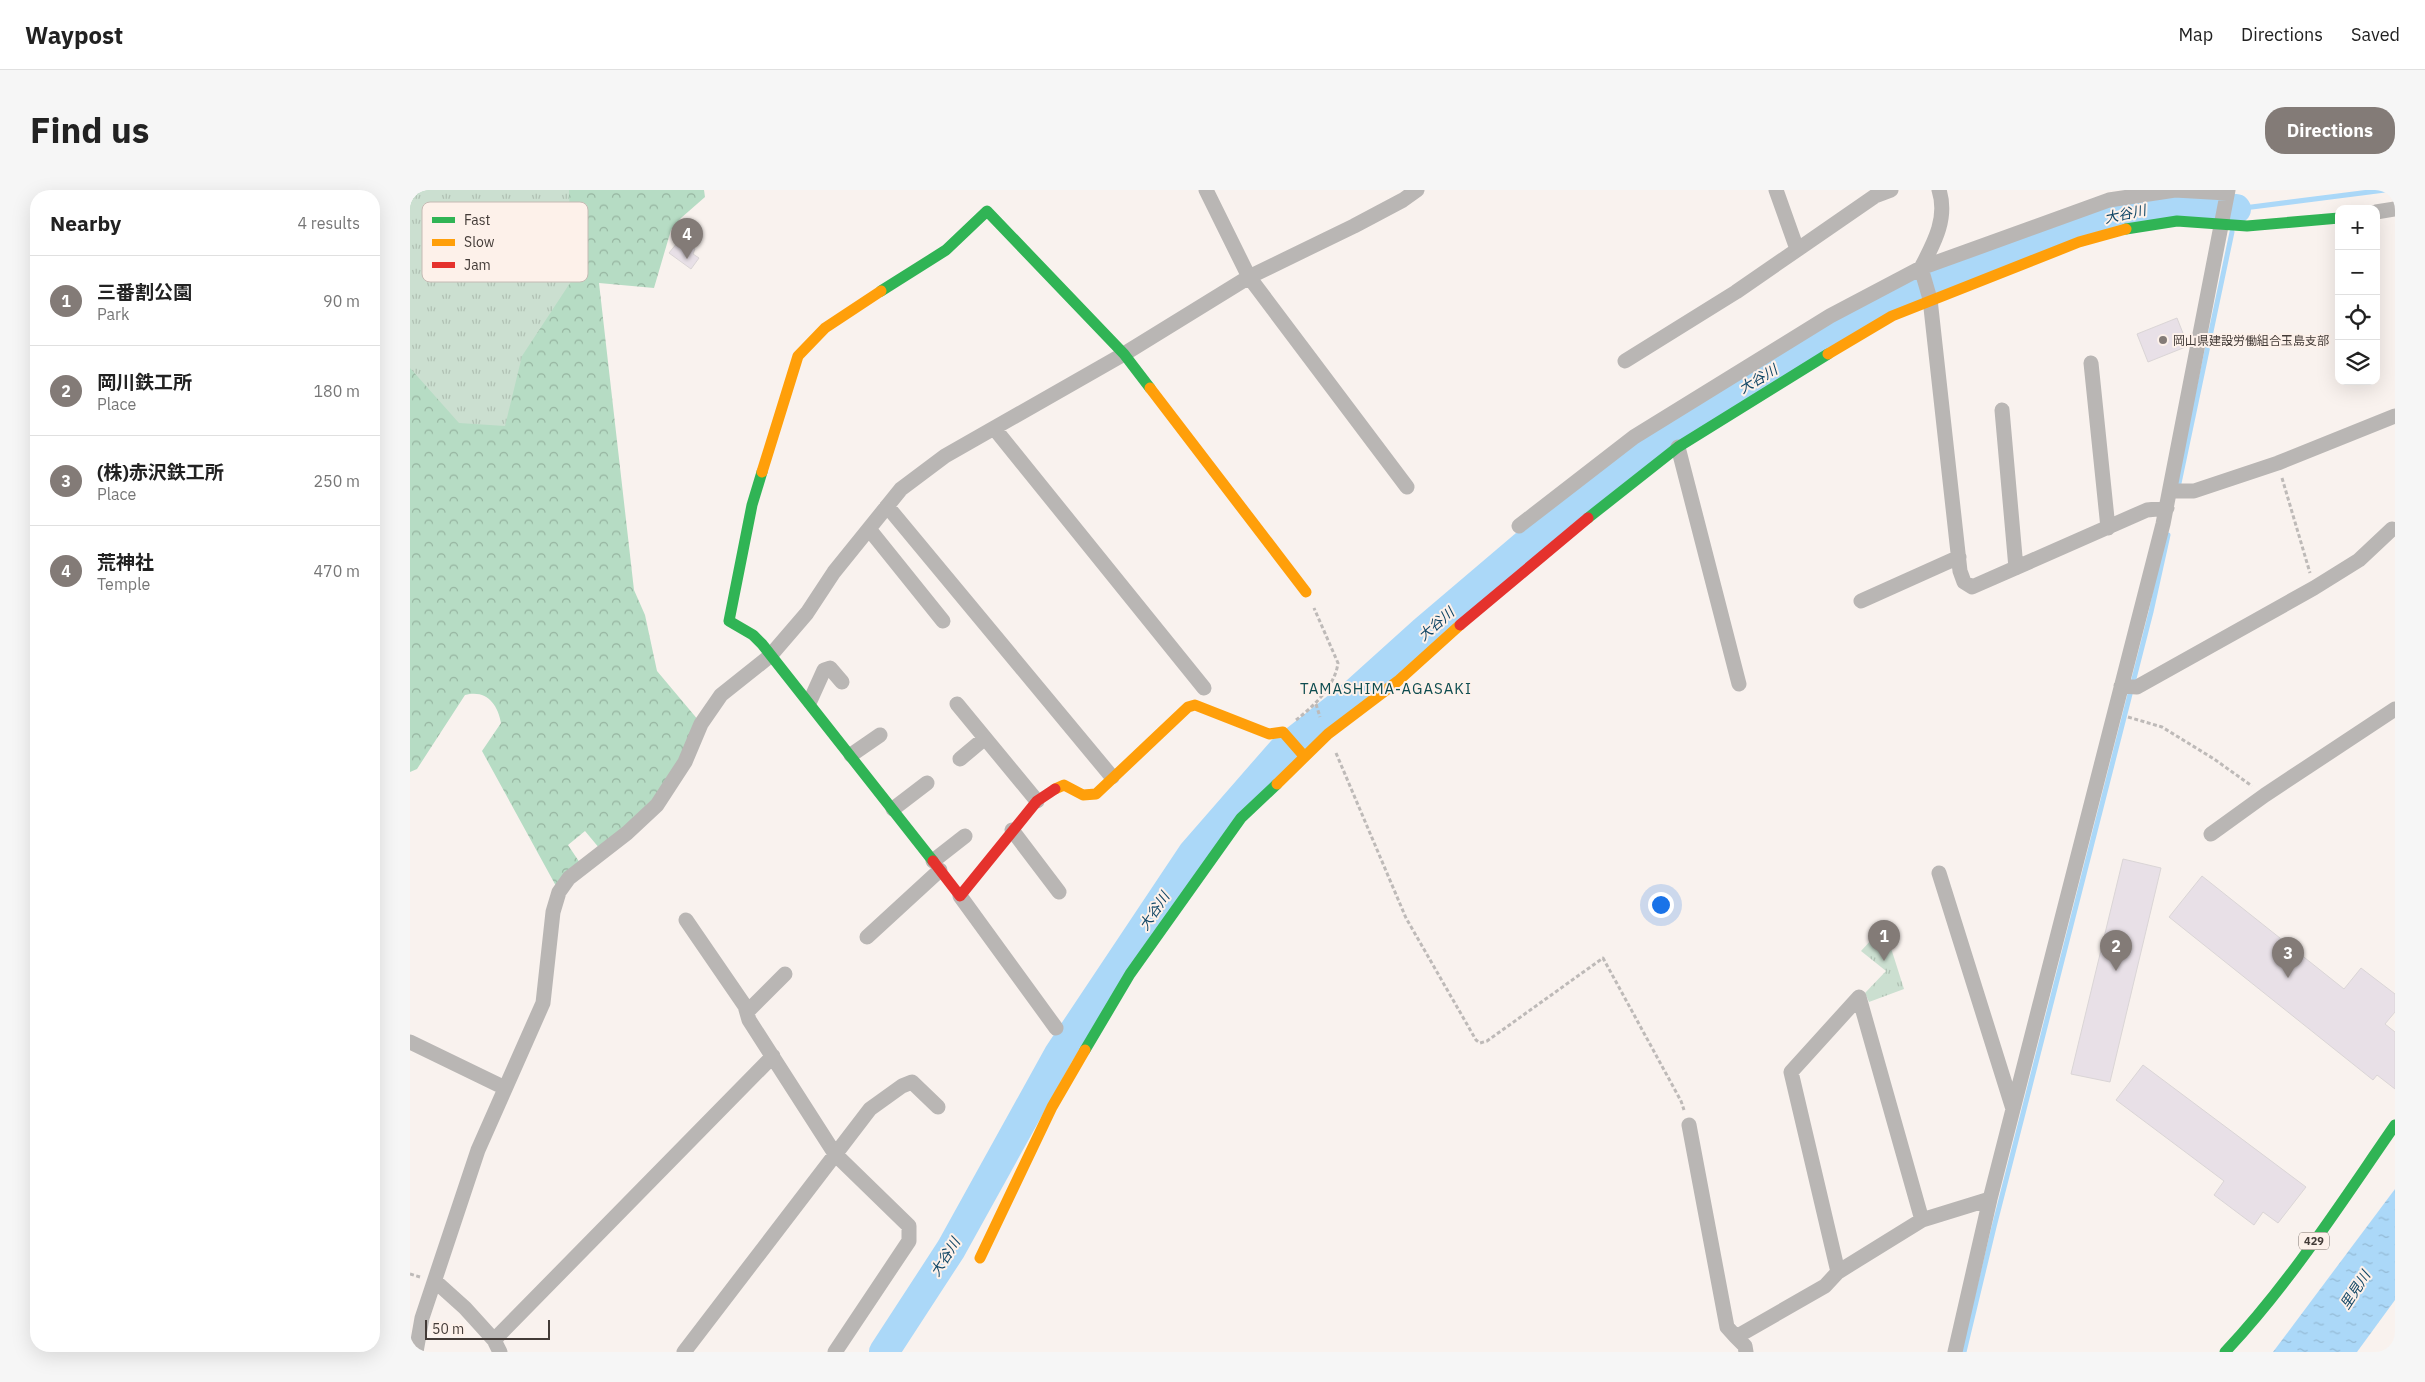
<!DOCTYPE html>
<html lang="en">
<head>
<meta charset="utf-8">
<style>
	:root { --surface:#fff; --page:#f6f6f6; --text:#222; --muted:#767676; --line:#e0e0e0; --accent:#837b77 }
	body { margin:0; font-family:"IBM Plex Sans","Noto Sans JP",sans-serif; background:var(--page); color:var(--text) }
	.controls { position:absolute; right:15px; top:15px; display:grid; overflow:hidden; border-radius:10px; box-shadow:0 5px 20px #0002 }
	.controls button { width:45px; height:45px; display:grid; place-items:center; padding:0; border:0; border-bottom:1px solid var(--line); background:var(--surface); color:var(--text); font:25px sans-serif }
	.scale { position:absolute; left:15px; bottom:12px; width:125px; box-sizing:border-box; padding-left:5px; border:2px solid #433b37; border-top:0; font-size:14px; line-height:18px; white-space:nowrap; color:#433b37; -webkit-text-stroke:4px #fdf1ea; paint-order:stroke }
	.you { position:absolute; left:1250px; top:714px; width:18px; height:18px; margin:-12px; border:4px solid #fff; border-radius:50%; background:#1a73e8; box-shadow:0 0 0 8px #1a73e833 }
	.badge { display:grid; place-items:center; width:32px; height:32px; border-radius:50%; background:var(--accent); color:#fff; font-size:16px; font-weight:700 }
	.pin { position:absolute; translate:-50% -41px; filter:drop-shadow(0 1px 2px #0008) }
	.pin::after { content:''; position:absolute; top:26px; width:18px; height:15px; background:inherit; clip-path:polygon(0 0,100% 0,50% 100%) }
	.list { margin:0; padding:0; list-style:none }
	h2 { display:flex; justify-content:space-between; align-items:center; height:65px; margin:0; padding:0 20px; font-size:21px }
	h2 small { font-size:16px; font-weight:400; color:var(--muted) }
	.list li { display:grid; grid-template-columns:32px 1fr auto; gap:15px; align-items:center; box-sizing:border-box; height:90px; padding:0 20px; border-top:1px solid var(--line) }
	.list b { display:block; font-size:19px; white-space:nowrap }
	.list p { margin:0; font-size:16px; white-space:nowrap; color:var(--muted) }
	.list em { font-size:16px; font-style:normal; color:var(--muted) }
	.icon { flex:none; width:28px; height:28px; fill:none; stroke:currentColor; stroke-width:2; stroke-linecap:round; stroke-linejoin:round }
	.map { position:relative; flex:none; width:1985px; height:1162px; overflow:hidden; border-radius:20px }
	header { display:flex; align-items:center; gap:30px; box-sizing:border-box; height:70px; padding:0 25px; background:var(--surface); border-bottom:1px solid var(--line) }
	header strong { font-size:24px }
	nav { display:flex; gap:28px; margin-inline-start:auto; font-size:18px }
	.intro { display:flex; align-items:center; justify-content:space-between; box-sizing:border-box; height:120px; padding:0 30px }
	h1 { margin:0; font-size:35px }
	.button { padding:12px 22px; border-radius:20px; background:var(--accent); color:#fff; font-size:18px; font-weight:700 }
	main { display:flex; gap:30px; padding:0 30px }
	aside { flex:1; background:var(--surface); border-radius:20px; box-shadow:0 5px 20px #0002 }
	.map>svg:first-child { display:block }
	.forest { fill:url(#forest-crowns) }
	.park { fill:url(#park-tufts) }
	.water { fill:url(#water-ripples) }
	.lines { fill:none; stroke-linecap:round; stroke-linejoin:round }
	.stream { stroke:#abd8f8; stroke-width:5 }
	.river { stroke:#abd8f8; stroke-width:30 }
	.building { fill:#e8e0e7; stroke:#dad5d6 }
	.path { stroke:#bebab8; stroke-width:3; stroke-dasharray:4 2.5; stroke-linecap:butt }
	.street { stroke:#b9b6b4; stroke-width:15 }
	.fast { stroke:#30b455; stroke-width:11 }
	.slow { stroke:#ff9f0a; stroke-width:11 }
	.jam { stroke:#e5322d; stroke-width:11 }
	.poi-dot { fill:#837b77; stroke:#fdf1ea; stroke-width:2 }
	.labels { text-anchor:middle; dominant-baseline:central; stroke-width:4; stroke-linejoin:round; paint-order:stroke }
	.shield { fill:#fdf1ea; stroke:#7b726d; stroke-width:1 }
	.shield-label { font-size:11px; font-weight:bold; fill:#433b37 }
	.poi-label { font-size:12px; fill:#433b37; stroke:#fdf1ea; text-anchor:start }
	.water-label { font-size:14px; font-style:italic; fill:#124766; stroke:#fdf1ea }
	.quarter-label { font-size:15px; letter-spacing:1px; fill:#0d4c50; stroke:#fdf1ea }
	.key { fill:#fdf1ea; stroke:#c5bab4; stroke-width:1 }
	.key-label { font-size:14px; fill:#433b37 }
</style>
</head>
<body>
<header>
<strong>Waypost</strong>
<nav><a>Map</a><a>Directions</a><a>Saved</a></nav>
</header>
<div class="intro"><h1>Find us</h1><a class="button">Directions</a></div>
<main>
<aside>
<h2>Nearby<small>4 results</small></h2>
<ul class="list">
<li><span class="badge">1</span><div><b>三番割公園</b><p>Park</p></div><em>90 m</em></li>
<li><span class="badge">2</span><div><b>岡川鉄工所</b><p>Place</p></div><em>180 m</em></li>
<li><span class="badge">3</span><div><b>(株)赤沢鉄工所</b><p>Place</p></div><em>250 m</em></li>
<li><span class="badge">4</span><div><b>荒神社</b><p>Temple</p></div><em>470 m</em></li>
</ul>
</aside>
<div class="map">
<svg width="1985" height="1162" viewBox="0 0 1985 1162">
	<defs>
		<pattern id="forest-crowns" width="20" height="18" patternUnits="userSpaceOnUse" patternTransform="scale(1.25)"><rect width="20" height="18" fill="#b6dcc4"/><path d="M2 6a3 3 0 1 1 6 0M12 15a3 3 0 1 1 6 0" fill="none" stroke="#96b4a0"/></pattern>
		<pattern id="park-tufts" width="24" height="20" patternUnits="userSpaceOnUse" patternTransform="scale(1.25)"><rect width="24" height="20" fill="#cbdfd0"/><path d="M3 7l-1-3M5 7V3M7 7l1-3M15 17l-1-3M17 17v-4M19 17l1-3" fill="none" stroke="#b0c0b3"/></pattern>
		<pattern id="water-ripples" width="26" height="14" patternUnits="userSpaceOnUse" patternTransform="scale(1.25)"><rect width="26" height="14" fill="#abd8f8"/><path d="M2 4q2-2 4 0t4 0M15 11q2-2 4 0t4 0" fill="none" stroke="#94bad5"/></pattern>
	</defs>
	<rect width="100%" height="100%" fill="#f9f2ee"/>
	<path class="forest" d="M0,0H294L295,7L271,28L261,40L244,98L189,93L224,400L235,425L247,481L289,531L254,599L190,659L175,641L158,655L170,673L146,696L72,561L91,533C88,514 76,499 55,505L7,579L0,582Z"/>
	<path class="park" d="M0,0H159L162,90L112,166L95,236L49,233L0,178Z
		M1474,736L1494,799L1459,812L1455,803L1476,781L1451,761Z"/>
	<path class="water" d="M1985,999V1110L1947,1162H1863Z"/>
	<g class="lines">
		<path class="stream" d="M1824,28L1826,19L1975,0
			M1768,298L1822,42
			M1554,1162L1584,1037L1741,422L1758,345"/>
		<path class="river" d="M474,1162L541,1059L649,864L783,663L872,561L943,505L1014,441L1155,321L1312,210L1442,131L1517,92L1704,24L1762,16L1826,19"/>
	</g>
	<path class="building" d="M272,31L282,39L274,49L264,41Z
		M271,48L285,59L283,64L289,68L281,79L259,63Z
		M1767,128L1778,156L1738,172L1727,144Z
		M1713,669L1751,678L1700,892L1661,884Z
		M1792,686L1934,799L1951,778L1985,804V822L1975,834L1985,842V899L1967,885L1963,890L1759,727Z
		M1733,875L1896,997L1868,1033L1853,1022L1844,1035L1804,1005L1814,991L1706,910Z"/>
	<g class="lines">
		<path class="path" d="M1872,288L1900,383
			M906,514L910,527
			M1718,527L1752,537L1804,569L1842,596
			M886,530C904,516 925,496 928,473L904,418
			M926,563L996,728L1066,850L1070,853L1077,851L1193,768L1271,911L1274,920
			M0,1084L10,1087"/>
		<path class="street" d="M796,0L839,87L997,297
			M1366,0L1387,59
			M1529,0C1538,28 1524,53 1511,78L1520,109L1550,381L1554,392L1562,397L1737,320L1757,318
			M1765,0L1817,3
			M1966,22L1985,19
			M1215,171L1326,102L1465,6L1481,0
			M1681,173L1698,338
			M1592,220L1606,378
			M584,238L794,498
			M1268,257L1329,494
			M1760,301H1784L1868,273L1985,226
			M477,316L702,587
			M1109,336L1224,247L1420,126L1511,78L1699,10L1765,0
			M459,339L533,431
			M1451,411L1549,367
			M1711,496L1727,497L1904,398L1949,370L1982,339
			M400,511L414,480L420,478L432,492
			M547,514L627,611
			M441,565L470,545
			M550,569L575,548
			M483,619L517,593
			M602,640L649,702
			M1801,644L1855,605L1985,519
			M523,671L555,646
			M1529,683L1603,919
			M550,706L646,838
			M276,730L335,816L339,830L425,964L499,1036V1051L425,1162
			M457,747L530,680
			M337,822L375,784
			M0,852L95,898
			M1279,935L1317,1137L1326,1147
			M1428,1082L1381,882L1449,807L1512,1030
			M25,1091L55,1118L84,1150
			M6,1162L12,1128L68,960L133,813L143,722L149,702L159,688L217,643L247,615L275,572L291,534L311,505L360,466L397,423L424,382L491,299L535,266L714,164L839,87L944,36L993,10L1007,0
			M90,1162L84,1150L363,866
			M274,1162L460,919L492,896L502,892L528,917
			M1336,1162L1335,1156L1326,1147L1415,1096L1428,1082L1512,1030L1580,1009L1753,334L1818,0
			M1545,1162L1580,1009"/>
		<path class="fast" d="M1716,39L1767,31L1837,36L1929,28
			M471,101L536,60L577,21L714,164L740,198
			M352,282L342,315L319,431L343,445L352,454L523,671
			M1178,328L1268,257L1418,164
			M675,860L720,784L831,628L867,594
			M1815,1162C1880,1093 1931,1013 1985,935"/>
		<path class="slow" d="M1418,164L1482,126L1669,52L1716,39
			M740,198L896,402
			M352,282L388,166L415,138L471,101
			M867,594L918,544L988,491L1050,435
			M645,599L654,595L673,605L686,604L778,517L785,515L859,544L873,542L894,566
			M570,1068L642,917L675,860"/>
		<path class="jam" d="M1050,435L1178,328
			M523,671L550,706L627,611L645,599"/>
	</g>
	<circle class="poi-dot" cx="1753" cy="150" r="5"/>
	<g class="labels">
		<rect class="shield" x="1889" y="1042.5" width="30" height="17" rx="4"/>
		<g class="shield-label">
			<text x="1904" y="1051">429</text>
		</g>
		<g class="poi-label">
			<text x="1763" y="150">岡山県建設労働組合玉島支部</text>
		</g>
		<g class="water-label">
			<text transform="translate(1715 24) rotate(-12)">大谷川</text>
			<text transform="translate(1348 189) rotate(-31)">大谷川</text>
			<text transform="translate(1026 434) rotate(-41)">大谷川</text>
			<text transform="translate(744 721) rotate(-56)">大谷川</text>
			<text transform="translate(535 1067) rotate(-58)">大谷川</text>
			<text transform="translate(1945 1100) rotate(-57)">里見川</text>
		</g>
		<g class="quarter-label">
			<text x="976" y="498">TAMASHIMA-AGASAKI</text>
		</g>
	</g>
	<rect x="12" y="12" width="166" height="80" rx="8" class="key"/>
	<rect x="22" y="27" width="23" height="6" fill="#30b455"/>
	<rect x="22" y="49" width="23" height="7" fill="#ff9f0a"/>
	<rect x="22" y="72" width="23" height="6" fill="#e5322d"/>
	<g class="key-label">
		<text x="54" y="35">Fast</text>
		<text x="54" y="57">Slow</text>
		<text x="54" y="80">Jam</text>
	</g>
</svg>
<div class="controls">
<button>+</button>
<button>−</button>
<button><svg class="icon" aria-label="locate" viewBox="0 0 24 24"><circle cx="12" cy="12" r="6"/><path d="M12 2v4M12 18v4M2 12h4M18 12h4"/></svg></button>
<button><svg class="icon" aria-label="layers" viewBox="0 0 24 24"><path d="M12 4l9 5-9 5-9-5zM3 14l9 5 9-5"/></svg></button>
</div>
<div class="scale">50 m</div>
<div class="you"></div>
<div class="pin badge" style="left:1474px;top:771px">1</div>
<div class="pin badge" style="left:1706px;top:781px">2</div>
<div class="pin badge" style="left:1878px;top:788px">3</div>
<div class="pin badge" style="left:277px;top:69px">4</div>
</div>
</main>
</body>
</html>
